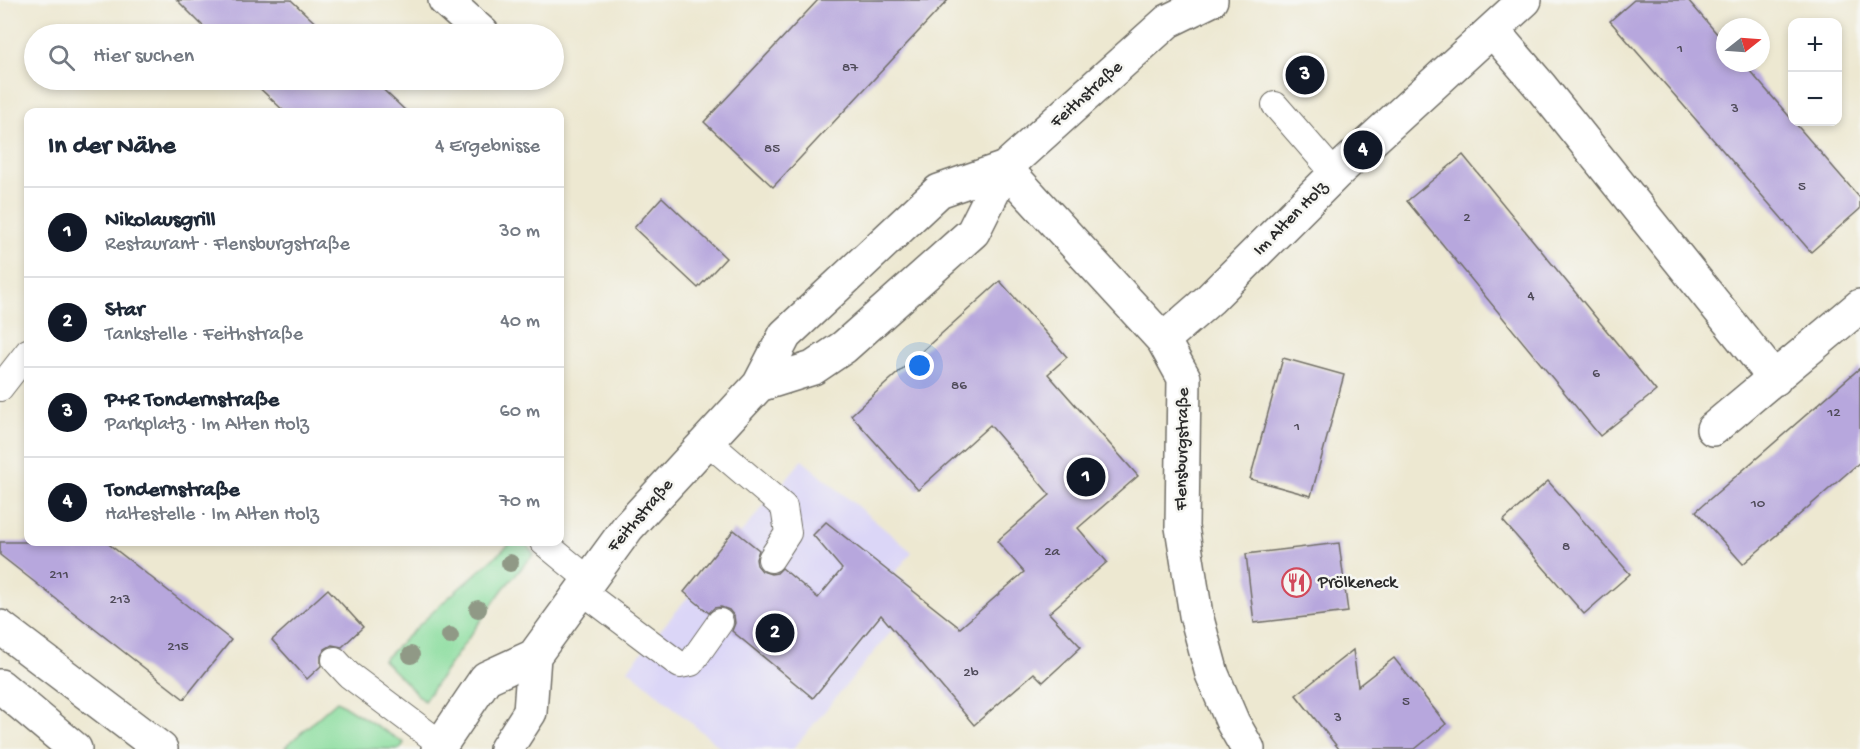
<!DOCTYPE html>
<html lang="de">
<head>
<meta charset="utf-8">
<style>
	:root { --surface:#fff; --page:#f6f6f7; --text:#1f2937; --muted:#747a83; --line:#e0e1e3; --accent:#111827 }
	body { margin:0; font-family:"Gochi Hand",sans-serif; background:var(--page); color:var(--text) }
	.controls { position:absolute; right:18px; top:18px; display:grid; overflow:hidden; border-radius:12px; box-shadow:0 3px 9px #0003 }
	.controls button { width:54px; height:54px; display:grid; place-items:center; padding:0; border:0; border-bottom:2px solid var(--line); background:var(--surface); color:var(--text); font:30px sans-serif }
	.compass { position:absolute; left:1716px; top:18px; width:54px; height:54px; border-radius:50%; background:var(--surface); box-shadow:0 3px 9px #0003; rotate:73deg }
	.you { position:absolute; left:920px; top:366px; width:21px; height:21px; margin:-15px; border:4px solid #fff; border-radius:50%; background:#1a73e8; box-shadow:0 0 0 9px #1a73e833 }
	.badge { display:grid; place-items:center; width:39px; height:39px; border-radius:50%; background:var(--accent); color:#fff; font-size:20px; font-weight:700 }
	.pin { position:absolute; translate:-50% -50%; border:3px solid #fff; box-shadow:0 2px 6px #0006 }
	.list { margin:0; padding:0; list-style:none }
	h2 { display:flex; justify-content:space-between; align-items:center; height:78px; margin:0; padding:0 24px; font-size:26px }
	h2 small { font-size:20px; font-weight:400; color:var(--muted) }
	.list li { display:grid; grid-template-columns:39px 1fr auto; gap:18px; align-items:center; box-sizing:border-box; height:90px; padding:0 24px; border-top:2px solid var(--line) }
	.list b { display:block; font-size:22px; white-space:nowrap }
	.list p { margin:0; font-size:20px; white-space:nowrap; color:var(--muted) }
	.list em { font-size:20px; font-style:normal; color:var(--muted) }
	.icon { flex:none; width:33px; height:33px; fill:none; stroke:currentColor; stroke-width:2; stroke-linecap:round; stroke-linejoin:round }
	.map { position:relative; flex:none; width:1860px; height:749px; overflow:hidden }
	.search { position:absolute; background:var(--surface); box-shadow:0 3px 9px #0003; left:24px; top:24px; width:540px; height:66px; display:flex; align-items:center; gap:15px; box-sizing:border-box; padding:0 21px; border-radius:33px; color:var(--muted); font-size:22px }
	.panel { position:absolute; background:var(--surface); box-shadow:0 3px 9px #0003; left:24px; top:108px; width:540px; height:438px; border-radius:12px }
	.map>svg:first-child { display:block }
	.built { fill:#dbd6f7 }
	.green { fill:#8add9e; stroke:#5a8464; stroke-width:1.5 }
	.building { fill:#b7a7dd }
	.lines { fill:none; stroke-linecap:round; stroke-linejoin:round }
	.lane-casing { stroke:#6f6d65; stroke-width:28 }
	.street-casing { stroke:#6f6d65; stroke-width:36 }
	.secondary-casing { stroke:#6f6d65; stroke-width:36 }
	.lane { stroke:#fff; stroke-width:26 }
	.street { stroke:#fff; stroke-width:33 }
	.secondary { stroke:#fff; stroke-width:33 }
	.tree { fill:#909986 }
	.labels { text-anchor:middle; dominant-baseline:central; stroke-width:5; stroke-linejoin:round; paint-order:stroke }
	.number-label { font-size:15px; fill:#4e4a58 }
	.street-label { font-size:18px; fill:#2b2b2b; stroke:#f6f6f2 }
	.poi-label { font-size:18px; fill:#2b2b2b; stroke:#f6f6f2; text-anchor:start }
</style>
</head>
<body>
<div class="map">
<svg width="1860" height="749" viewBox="0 0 1860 749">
	<rect width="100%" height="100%" fill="#f6f6f2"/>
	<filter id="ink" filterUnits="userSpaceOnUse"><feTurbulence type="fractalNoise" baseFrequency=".0167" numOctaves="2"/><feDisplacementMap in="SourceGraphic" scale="12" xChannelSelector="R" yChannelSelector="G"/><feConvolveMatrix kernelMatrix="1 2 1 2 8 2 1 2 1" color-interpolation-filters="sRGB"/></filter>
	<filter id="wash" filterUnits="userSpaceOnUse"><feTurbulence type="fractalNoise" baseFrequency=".008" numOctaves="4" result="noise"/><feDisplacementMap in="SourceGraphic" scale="24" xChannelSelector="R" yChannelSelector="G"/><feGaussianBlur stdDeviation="1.35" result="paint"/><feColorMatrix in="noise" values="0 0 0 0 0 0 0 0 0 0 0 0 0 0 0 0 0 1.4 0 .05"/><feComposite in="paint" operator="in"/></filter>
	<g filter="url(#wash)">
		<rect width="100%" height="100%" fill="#ede8d1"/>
		<path class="built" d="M802,460L912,552L895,573L921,596L793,749H722L628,669Z"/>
		<path class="green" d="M512,542H524L534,554L503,589L424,701L383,660L440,605Z
			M337,701L404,743L400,749H289L285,747Z"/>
		<g id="blocks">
			<path class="building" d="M177,0H291L327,34H205L203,33L206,29Z
				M818,0H948L773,187L704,122Z
				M1634,0H1688L1725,43V63H1743L1860,198V209L1811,252L1610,21Z
				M251,80H373L407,112H285Z
				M1463,155L1656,391L1600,436L1407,201Z
				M662,197L726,258L698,288L634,228Z
				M1000,281L1067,357L1048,374L1138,476L1078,528L1107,562L1049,613L1081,647L1043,682L1034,673L974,725L881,615L813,698L732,631L735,623L734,616L729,610L721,607L714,608L709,613L684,592L734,530L759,550L756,559L757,565L762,571L771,574L777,573L782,568L818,598L842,569L813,535L826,522L960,628L1024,572L997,541L1050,495L990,425L918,490L851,415Z
				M1283,358L1344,375L1311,496L1250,479Z
				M1860,368V462L1743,564L1696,511Z
				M1548,481L1630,574L1584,614L1503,521Z
				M0,542H106L231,640L184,699L0,555Z
				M1339,543L1348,612L1254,623L1246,554Z
				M328,589L363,627L342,647L332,645L325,649L321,656V666L307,679L272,640Z
				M1353,650L1358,686L1394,658L1446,724L1415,749H1339L1296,695Z"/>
		</g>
	</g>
	<g filter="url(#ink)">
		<use href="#blocks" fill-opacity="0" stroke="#6f6d65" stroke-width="1.5"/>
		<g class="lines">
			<defs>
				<path id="lane" d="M1275,105L1335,174
					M0,388L28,352
					M708,442L784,507L788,533L771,559
					M543,542L589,580
					M582,591L680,665L691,663L720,622
					M335,660L349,675L441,744"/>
				<path id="street" d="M445,0L483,34
					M1493,31L1541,87L1775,379
					M1005,168L1163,340L1184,378L1182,527L1196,615L1212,674L1233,723L1248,749
					M1163,340L1210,299L1335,174L1525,0
					M1713,429L1860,306"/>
				<path id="secondary" d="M759,385L813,368L844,347L973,232L1005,168L1168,21L1211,0
					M0,627L161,749
					M0,686L75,749
					M438,749L486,678L534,656L628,527L759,385L785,335L939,191L1005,168
					M506,749L530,712L534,656"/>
			</defs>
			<use href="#lane" class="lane-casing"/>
			<use href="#street" class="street-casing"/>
			<use href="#secondary" class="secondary-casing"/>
			<use href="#lane" class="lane"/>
			<use href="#street" class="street"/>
			<use href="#secondary" class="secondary"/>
		</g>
		<g class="tree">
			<circle cx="510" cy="563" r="9"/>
			<circle cx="478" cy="609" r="9"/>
			<circle cx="450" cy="636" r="9"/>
			<circle cx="411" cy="655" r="9"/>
		</g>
	</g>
	<defs>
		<symbol id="restaurant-ring" viewBox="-11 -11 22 22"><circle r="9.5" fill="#f6f6f2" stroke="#d1495b" stroke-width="1.5"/><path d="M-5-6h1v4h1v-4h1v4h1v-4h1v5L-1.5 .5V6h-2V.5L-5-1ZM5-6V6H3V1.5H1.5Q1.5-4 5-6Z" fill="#d1495b"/></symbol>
	</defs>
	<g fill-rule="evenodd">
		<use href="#restaurant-ring" x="1280" y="566" width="33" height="33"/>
	</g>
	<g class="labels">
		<g class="number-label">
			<text x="1680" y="49">1</text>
			<text x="850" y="68">87</text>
			<text x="1735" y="109">3</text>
			<text x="772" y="149">85</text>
			<text x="1802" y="187">5</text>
			<text x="1467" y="218">2</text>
			<text x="1531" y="296">4</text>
			<text x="1596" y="374">6</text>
			<text x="959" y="386">86</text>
			<text x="1834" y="413">12</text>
			<text x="1297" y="427">1</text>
			<text x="1758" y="504">10</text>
			<text x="1566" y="547">8</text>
			<text x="1052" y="552">2a</text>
			<text x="59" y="575">211</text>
			<text x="120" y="600">213</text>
			<text x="178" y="647">215</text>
			<text x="971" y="673">2b</text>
			<text x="1406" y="702">5</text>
			<text x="1338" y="718">3</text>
		</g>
		<g class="street-label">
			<text transform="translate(1087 95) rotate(-42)">Feithstraße</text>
			<text transform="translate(1291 219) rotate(-45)">Im Alten Holz</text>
			<text transform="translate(1183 449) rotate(-89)">Flensburgstraße</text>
			<text transform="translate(641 516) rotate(-49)">Feithstraße</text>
		</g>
		<g class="poi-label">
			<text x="1318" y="583">Prölkeneck</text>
		</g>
	</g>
</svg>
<div class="controls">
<button>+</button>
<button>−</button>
</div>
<svg class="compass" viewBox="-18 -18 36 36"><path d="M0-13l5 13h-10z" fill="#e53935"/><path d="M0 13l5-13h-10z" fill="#747a83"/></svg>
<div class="you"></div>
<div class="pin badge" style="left:1086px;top:477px">1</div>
<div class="pin badge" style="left:775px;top:633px">2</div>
<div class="pin badge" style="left:1305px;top:75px">3</div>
<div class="pin badge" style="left:1363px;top:150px">4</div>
<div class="search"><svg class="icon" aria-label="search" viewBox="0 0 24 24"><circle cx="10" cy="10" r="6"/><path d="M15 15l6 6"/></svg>Hier suchen</div>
<section class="panel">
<h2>In der Nähe<small>4 Ergebnisse</small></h2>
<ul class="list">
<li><span class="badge">1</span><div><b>Nikolausgrill</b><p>Restaurant · Flensburgstraße</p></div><em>30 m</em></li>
<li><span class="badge">2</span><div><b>Star</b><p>Tankstelle · Feithstraße</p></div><em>40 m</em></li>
<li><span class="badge">3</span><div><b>P+R Tondernstraße</b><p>Parkplatz · Im Alten Holz</p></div><em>60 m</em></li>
<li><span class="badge">4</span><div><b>Tondernstraße</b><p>Haltestelle · Im Alten Holz</p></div><em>70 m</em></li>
</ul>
</section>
</div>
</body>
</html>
